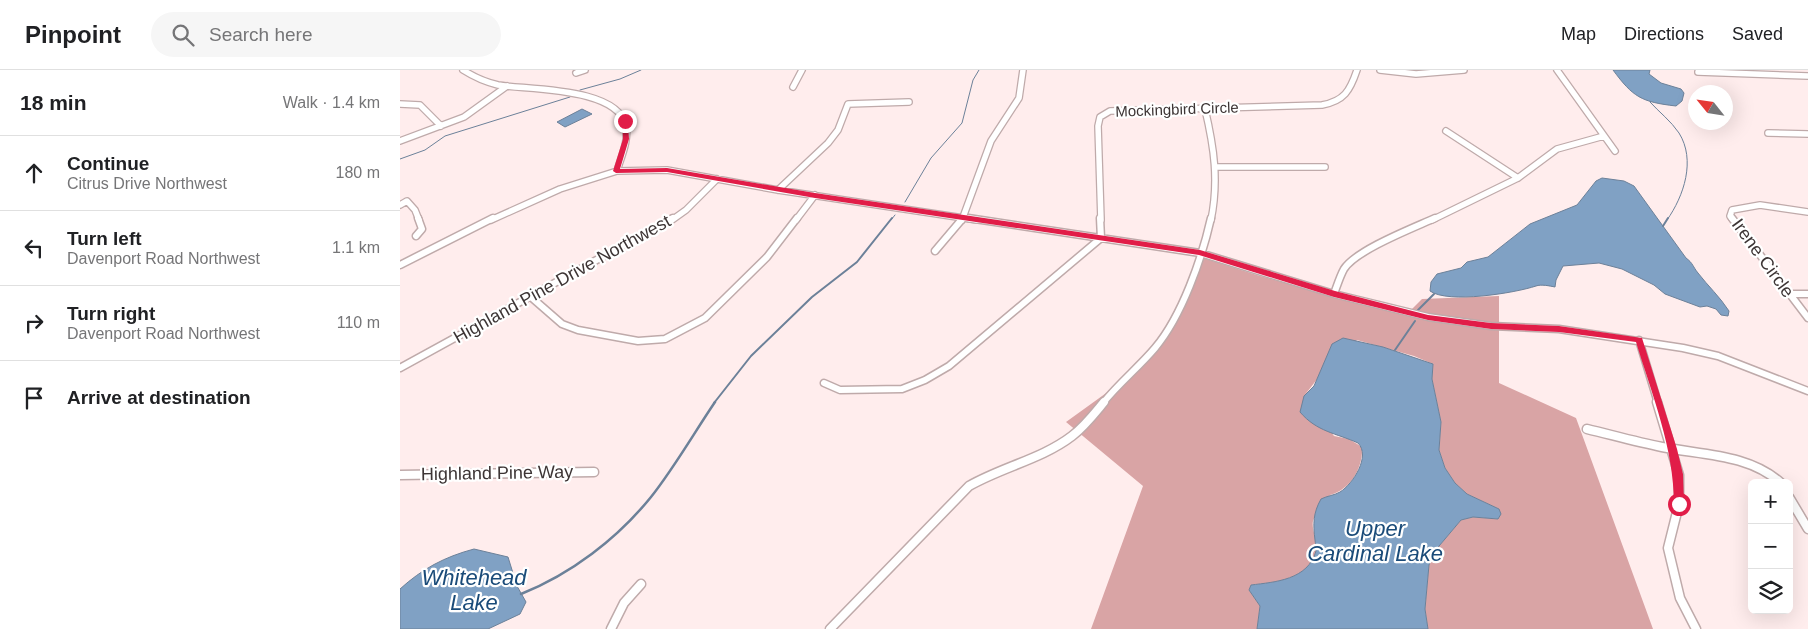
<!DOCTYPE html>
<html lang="en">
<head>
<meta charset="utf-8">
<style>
	:root { --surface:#fff; --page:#f6f6f6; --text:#202124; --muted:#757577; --line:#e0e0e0 }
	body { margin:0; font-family:Helvetica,sans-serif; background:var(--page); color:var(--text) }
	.controls { position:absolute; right:15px; bottom:15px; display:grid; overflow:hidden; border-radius:8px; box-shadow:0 5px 20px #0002 }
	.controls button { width:45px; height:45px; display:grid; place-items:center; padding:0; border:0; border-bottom:1px solid var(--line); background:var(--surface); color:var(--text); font:25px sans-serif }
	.compass { position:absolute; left:1288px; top:15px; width:45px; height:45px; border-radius:50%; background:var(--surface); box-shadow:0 5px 20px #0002; rotate:300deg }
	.stop { position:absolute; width:15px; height:15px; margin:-11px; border:4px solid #e11d48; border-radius:50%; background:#fff }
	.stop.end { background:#e11d48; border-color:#fff; box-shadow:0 1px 5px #0008 }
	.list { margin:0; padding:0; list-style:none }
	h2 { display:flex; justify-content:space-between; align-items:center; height:65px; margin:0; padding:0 20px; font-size:21px }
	h2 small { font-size:16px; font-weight:400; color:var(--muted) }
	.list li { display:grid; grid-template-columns:32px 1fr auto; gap:15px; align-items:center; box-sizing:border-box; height:75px; padding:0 20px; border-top:1px solid var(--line) }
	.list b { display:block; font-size:19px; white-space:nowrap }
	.list p { margin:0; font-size:16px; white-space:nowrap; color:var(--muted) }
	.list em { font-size:16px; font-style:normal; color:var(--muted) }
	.icon { flex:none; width:28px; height:28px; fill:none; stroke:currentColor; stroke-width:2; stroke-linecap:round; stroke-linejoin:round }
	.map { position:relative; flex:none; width:1408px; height:559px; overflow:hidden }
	header { display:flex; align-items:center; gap:30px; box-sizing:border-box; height:70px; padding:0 25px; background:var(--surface); border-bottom:1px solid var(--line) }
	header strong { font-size:24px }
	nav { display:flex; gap:28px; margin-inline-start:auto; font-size:18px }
	.search { width:350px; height:45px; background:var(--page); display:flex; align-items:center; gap:12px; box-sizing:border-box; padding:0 18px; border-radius:28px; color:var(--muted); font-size:19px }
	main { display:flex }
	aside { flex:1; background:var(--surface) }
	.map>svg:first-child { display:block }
	.forest { fill:#d9a4a5 }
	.water { fill:#80a1c4; stroke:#6c8199 }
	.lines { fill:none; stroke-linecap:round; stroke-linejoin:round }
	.stream-far2 { stroke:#6c8199; stroke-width:1 }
	.stream-far1 { stroke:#6c8199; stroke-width:2 }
	.stream { stroke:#6c8199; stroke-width:2.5 }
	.minor-far2-casing { stroke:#bfaaaa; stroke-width:8 }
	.minor-far1-casing { stroke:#bfaaaa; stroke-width:9 }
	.minor-casing { stroke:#bfaaaa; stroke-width:11 }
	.minor-far2 { stroke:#fff; stroke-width:5.5 }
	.minor-far1 { stroke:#fff; stroke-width:6 }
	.minor { stroke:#fff; stroke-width:8 }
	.route { fill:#e11d48 }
	.labels { text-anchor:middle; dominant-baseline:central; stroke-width:4.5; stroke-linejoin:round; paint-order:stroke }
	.far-street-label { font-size:15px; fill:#3d3535; stroke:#fff }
	.street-label { font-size:18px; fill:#3d3535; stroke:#fff }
	.near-water-label { font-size:22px; font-style:italic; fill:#1a4b79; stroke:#fff }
</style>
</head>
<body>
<header>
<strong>Pinpoint</strong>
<div class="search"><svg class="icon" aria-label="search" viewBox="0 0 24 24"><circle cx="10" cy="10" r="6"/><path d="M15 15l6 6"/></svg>Search here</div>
<nav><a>Map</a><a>Directions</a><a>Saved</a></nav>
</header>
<main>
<aside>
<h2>18 min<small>Walk · 1.4 km</small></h2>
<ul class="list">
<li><svg class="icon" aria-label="ahead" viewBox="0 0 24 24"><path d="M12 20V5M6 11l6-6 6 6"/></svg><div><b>Continue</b><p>Citrus Drive Northwest</p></div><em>180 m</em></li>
<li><svg class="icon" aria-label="left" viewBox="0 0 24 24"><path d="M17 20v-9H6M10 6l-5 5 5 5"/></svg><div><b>Turn left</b><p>Davenport Road Northwest</p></div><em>1.1 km</em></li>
<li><svg class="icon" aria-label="right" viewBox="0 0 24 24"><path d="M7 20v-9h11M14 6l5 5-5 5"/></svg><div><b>Turn right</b><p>Davenport Road Northwest</p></div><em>110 m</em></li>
<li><svg class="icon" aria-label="arrive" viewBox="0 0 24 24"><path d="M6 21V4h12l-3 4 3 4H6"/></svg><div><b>Arrive at destination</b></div></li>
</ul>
</aside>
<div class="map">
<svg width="1408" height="559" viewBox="0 0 1408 559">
	<rect width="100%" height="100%" fill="#ffeded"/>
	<path class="forest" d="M800,187L860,206L1006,245L1022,229L1099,226V313L1176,348L1253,559H1028L1025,539L1029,495L1034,482L1061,450L1073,447L1098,449L1099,439L1067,424L1055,413L1045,398L1039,380L1041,352L1032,309L1033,294L1014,286L957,270L918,308L904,326L934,366L949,369L962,377C963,398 951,419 930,425C925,432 915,443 913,451C911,460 919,472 916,482C908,510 875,512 851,515L849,520L860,536L857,559H691L743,416L666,352L727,308L769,255Z"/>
	<path class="water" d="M1213,0H1250L1249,4L1261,13L1281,19L1284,23L1282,31L1276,36C1241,32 1233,27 1213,0Z
		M182,39L192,44L165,57L157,52Z
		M1202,108L1224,111L1234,116L1286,188C1293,193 1293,197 1298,203C1308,216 1320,227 1329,241L1328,246L1321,245L1316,239L1307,236L1300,237L1265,224L1254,215L1222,199L1199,193L1163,196L1156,210L1155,217C1150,216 1141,214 1136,216C1115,223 1048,234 1030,221L1031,212L1037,204L1061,198L1067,192L1088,187L1130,154L1177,135L1196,111Z
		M943,268L983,277L1033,294L1032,309L1041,352L1039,380L1045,398L1055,413L1067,424L1099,439L1101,444L1098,449L1073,447L1061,450L1034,482L1029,495L1025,539L1028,559H857L860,536L849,520L851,515C875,512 908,510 916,481C917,478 915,473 915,470C913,454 913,443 921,429C927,426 935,425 940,422C953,414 971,386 958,373C936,363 917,362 900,342L904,326L914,316L932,274Z
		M74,479L108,487L117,516L126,532L120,544L88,559H0V519C22,499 44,487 74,479Z"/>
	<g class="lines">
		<path class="stream-far2" d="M180,20L220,9L241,0
			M1250,32C1259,42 1271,51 1279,63C1296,90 1284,126 1267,150
			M0,89L25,80L45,66L170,27
			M505,132L531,88L562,53L573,10L579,0
			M491,150L495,145"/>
		<path class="stream-far1" d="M1263,156L1268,148
			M1018,240L1034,224
			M995,280L1015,251
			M314,333L351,286L412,227L457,192L492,148"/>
		<path class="stream" d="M121,524C171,504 217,469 251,427C274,398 294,363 315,332"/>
		<defs>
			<path id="minor-far2" d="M63,0C74,7 85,12 98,15C129,20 218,17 226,56C229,71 221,87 217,101L267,100L378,120L577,150
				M980,0L1016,4L1064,0
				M1157,0L1215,81
				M1298,2L1408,6
				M176,3L185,0
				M393,17L402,0
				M0,34L20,35L41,56
				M805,39C814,77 819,111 811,150
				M1046,61L1118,108
				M1368,63L1408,64
				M0,71L64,47L107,16
				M815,97H925
				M378,120L428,73L438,60L448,34L509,32
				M0,135L7,131L15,140L19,150
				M91,150L160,119L217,101
				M272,150L286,140L317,109
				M396,150L415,125
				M562,150L591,71L619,28L623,0
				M701,150L698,56L700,47L710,41L922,35C944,31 950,21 957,0
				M1032,150L1118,108L1157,79L1204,66
				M1333,150L1330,146L1332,140L1360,135L1408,142"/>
			<path id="minor-far1" d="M568,148L800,183L934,224L1028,247L1091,256L1159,259L1283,278L1318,286L1408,321
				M1332,148L1408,248
				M16,166L22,159L18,148
				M535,181L563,148
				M0,195L93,148
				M934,224C937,216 940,206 944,199C956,180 1013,158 1035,148
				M1389,224H1408
				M131,227L162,254L178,260L238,271L265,269L305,248L367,187L397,148
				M1239,270L1258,333
				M0,298L273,148
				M424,313L440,320L502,319L525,310L549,296L701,168L700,148
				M703,333C719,313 739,297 755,278C782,246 802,188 811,148"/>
			<path id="minor" d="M1257,332L1279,405V434L1268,478L1280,528L1296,559
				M1187,359C1212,365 1237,372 1262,377C1302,385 1349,384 1381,413
				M0,405L194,402
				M1389,427L1408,459
				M211,559L224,533L241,514
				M430,559L569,416C602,397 642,389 672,366C685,356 694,344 704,332"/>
		</defs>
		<use href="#minor-far2" class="minor-far2-casing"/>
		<use href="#minor-far1" class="minor-far1-casing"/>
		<use href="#minor" class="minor-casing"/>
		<use href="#minor-far2" class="minor-far2"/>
		<use href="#minor-far1" class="minor-far1"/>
		<use href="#minor" class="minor"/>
	</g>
	<path class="route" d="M225,49L228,51L229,69L220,99L267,98L415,123L800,180L935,221L1028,245L1091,253L1159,256L1242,268L1277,379L1283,404L1284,434L1279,438L1274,434C1274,378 1252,325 1236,272L1159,262L1091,259L1028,250L934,227L799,185L415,128L267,102L216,103L213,101L223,69L222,51Z"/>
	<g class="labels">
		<g class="far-street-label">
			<text transform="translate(777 39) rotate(-2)">Mockingbird Circle</text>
		</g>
		<g class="street-label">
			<text transform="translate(1363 188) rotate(54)">Irene Circle</text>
			<text transform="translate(162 209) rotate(-29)">Highland Pine Drive Northwest</text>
			<text transform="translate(97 403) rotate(-1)">Highland Pine Way</text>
		</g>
		<g class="near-water-label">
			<text x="975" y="458">Upper<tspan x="975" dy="25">Cardinal Lake</tspan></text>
			<text x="74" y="507">Whitehead<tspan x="74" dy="25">Lake</tspan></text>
		</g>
	</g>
</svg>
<div class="controls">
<button>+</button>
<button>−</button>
<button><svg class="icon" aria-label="layers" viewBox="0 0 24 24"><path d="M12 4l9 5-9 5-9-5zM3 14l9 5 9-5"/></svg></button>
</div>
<svg class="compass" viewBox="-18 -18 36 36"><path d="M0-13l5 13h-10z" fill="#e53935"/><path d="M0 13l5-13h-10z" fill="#757577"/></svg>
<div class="stop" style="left:1279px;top:434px"></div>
<div class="stop end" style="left:225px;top:51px"></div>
</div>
</main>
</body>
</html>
